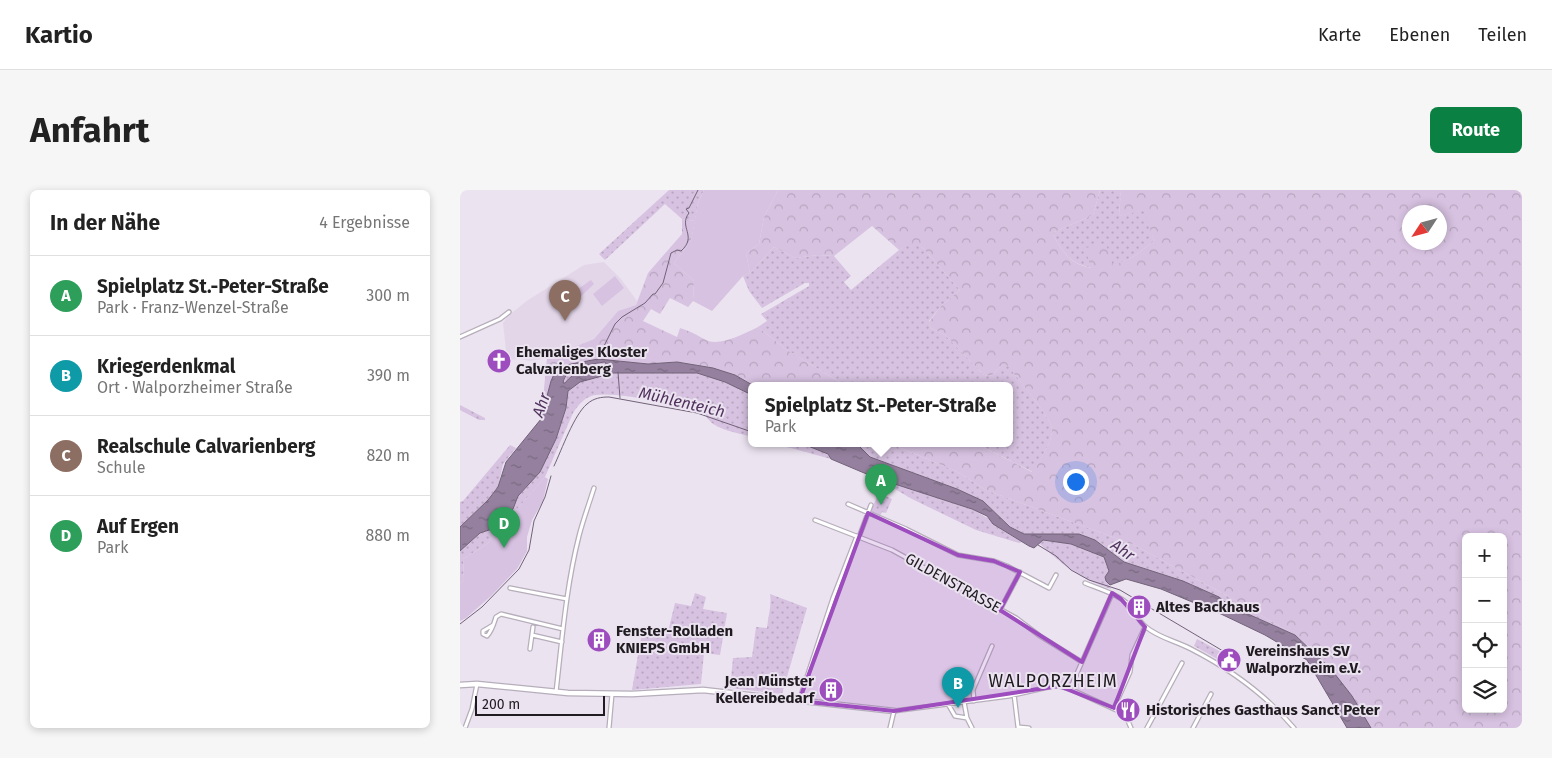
<!DOCTYPE html>
<html lang="de">
<head>
<meta charset="utf-8">
<style>
	:root { --surface:#fff; --page:#f6f6f6; --text:#222; --muted:#767676; --line:#e0e0e0; --accent:#0b8043 }
	body { margin:0; font-family:"Fira Sans",sans-serif; background:var(--page); color:var(--text) }
	.controls { position:absolute; right:15px; bottom:15px; display:grid; overflow:hidden; border-radius:8px; box-shadow:0 2px 8px #0003 }
	.controls button { width:45px; height:45px; display:grid; place-items:center; padding:0; border:0; border-bottom:1px solid var(--line); background:var(--surface); color:var(--text); font:25px sans-serif }
	.compass { position:absolute; left:942px; top:15px; width:45px; height:45px; border-radius:50%; background:var(--surface); box-shadow:0 2px 8px #0003; rotate:234deg }
	.scale { position:absolute; left:15px; bottom:12px; width:130px; box-sizing:border-box; padding-left:5px; border:2px solid #1f1b20; border-top:0; font-size:14px; line-height:18px; white-space:nowrap; color:#1f1b20; -webkit-text-stroke:4px #ebe3f0; paint-order:stroke }
	.you { position:absolute; left:615px; top:291px; width:18px; height:18px; margin:-12px; border:4px solid #fff; border-radius:50%; background:#1a73e8; box-shadow:0 0 0 8px #1a73e833 }
	.badge { display:grid; place-items:center; width:32px; height:32px; border-radius:50%; background:var(--accent); color:#fff; font-size:16px; font-weight:700 }
	.pin { position:absolute; translate:-50% -41px; filter:drop-shadow(0 1px 2px #0008) }
	.pin::after { content:''; position:absolute; top:26px; width:18px; height:15px; background:inherit; clip-path:polygon(0 0,100% 0,50% 100%) }
	.popup { position:absolute; left:288px; top:192px; width:265px; height:65px; box-sizing:border-box; display:grid; place-content:center; border-radius:8px; background:var(--surface); filter:drop-shadow(0 1px 4px #0005); font-size:16px; white-space:nowrap; color:var(--muted) }
	.popup b { font-size:19px; color:var(--text) }
	.popup::after { content:''; position:absolute; left:50%; top:100%; margin-left:-10px; border:10px solid transparent; border-top-color:var(--surface) }
	.list { margin:0; padding:0; list-style:none }
	h2 { display:flex; justify-content:space-between; align-items:center; height:65px; margin:0; padding:0 20px; font-size:21px }
	h2 small { font-size:16px; font-weight:400; color:var(--muted) }
	.list li { display:grid; grid-template-columns:32px 1fr auto; gap:15px; align-items:center; box-sizing:border-box; height:80px; padding:0 20px; border-top:1px solid var(--line) }
	.list b { display:block; font-size:19px; white-space:nowrap }
	.list p { margin:0; font-size:16px; white-space:nowrap; color:var(--muted) }
	.list em { font-size:16px; font-style:normal; color:var(--muted) }
	.icon { flex:none; width:28px; height:28px; fill:none; stroke:currentColor; stroke-width:2; stroke-linecap:round; stroke-linejoin:round }
	.map { position:relative; flex:none; width:1062px; height:538px; overflow:hidden; border-radius:8px }
	header { display:flex; align-items:center; gap:30px; box-sizing:border-box; height:70px; padding:0 25px; background:var(--surface); border-bottom:1px solid var(--line) }
	header strong { font-size:24px }
	nav { display:flex; gap:28px; margin-inline-start:auto; font-size:18px }
	.intro { display:flex; align-items:center; justify-content:space-between; box-sizing:border-box; height:120px; padding:0 30px }
	h1 { margin:0; font-size:35px }
	.button { padding:12px 22px; border-radius:8px; background:var(--accent); color:#fff; font-size:18px; font-weight:700 }
	main { display:flex; gap:30px; padding:0 30px }
	aside { flex:1; background:var(--surface); border-radius:8px; box-shadow:0 2px 8px #0003 }
	.map>svg:first-child { display:block }
	.built { fill:#e3d6e9 }
	.grass { fill:url(#grass-dots) }
	.forest { fill:url(#forest-crowns); fill-rule:evenodd }
	.garden { fill:#d7c2e1 }
	.water { fill:url(#water-ripples); stroke:#726279; fill-rule:evenodd }
	.lines { fill:none; stroke-linecap:round; stroke-linejoin:round }
	.stream { stroke:#726279; stroke-width:1 }
	.minor-casing { stroke:#b6aeba; stroke-width:5.5 }
	.tertiary-casing { stroke:#b6aeba; stroke-width:7 }
	.minor { stroke:#fff; stroke-width:3 }
	.tertiary { stroke:#fff; stroke-width:4.5 }
	.marked { fill:#9d4dbe; fill-opacity:0.2; stroke:#9d4dbe; stroke-width:4; stroke-linejoin:round }
	.labels { text-anchor:middle; dominant-baseline:central; stroke-width:4; stroke-linejoin:round; paint-order:stroke }
	.poi-label { font-size:15px; font-weight:bold; fill:#1f1b20; stroke:#ebe3f0; text-anchor:start }
	.street-label { font-size:15px; fill:#1f1b20; stroke:#ebe3f0 }
	.water-label { font-size:16px; font-style:italic; fill:#50325d; stroke:#ebe3f0 }
	.quarter-label { font-size:18px; letter-spacing:1px; fill:#1f1b20; stroke:#ebe3f0 }
</style>
</head>
<body>
<header>
<strong>Kartio</strong>
<nav><a>Karte</a><a>Ebenen</a><a>Teilen</a></nav>
</header>
<div class="intro"><h1>Anfahrt</h1><a class="button">Route</a></div>
<main>
<aside>
<h2>In der Nähe<small>4 Ergebnisse</small></h2>
<ul class="list">
<li><span class="badge" style="background:#2e9e5b">A</span><div><b>Spielplatz St.-Peter-Straße</b><p>Park · Franz-Wenzel-Straße</p></div><em>300 m</em></li>
<li><span class="badge" style="background:#0f9aa8">B</span><div><b>Kriegerdenkmal</b><p>Ort · Walporzheimer Straße</p></div><em>390 m</em></li>
<li><span class="badge" style="background:#8d6e63">C</span><div><b>Realschule Calvarienberg</b><p>Schule</p></div><em>820 m</em></li>
<li><span class="badge" style="background:#2e9e5b">D</span><div><b>Auf Ergen</b><p>Park</p></div><em>880 m</em></li>
</ul>
</aside>
<div class="map">
<svg width="1062" height="538" viewBox="0 0 1062 538">
	<defs>
		<pattern id="grass-dots" width="8" height="8" patternUnits="userSpaceOnUse" patternTransform="scale(1.25)"><rect width="8" height="8" fill="#d7c2e1"/><path d="M2 2h.1M6 6h.1" fill="none" stroke="#b8a6c1" stroke-width="1.8" stroke-linecap="round"/></pattern>
		<pattern id="forest-crowns" width="20" height="18" patternUnits="userSpaceOnUse" patternTransform="scale(1.25)"><rect width="20" height="18" fill="#d7c2e1"/><path d="M2 6a3 3 0 1 1 6 0M12 15a3 3 0 1 1 6 0" fill="none" stroke="#b8a6c1"/></pattern>
		<pattern id="water-ripples" width="26" height="14" patternUnits="userSpaceOnUse" patternTransform="scale(1.25)"><rect width="26" height="14" fill="#95819f"/><path d="M2 4q2-2 4 0t4 0M15 11q2-2 4 0t4 0" fill="none" stroke="#796981"/></pattern>
	</defs>
	<rect width="100%" height="100%" fill="#ebe3f0"/>
	<path class="built" d="M144,72L161,89L177,111L176,115L158,121L134,149L87,168L70,171L59,169L47,170L43,133L48,126L68,110L124,75Z"/>
	<path class="grass" d="M209,0H244L238,13L235,31L222,29L205,14L145,70L139,64Z
		M640,0H661L659,26L685,19L694,51L673,67L652,77L626,58L632,78C608,73 603,62 592,43L633,25Z
		M451,52L463,58L500,100L481,116L469,131L471,138L485,145L524,185L531,186L542,175L547,174C555,185 592,229 592,239C592,254 580,269 573,282L517,254H550V196H386L327,160L298,137L307,131L301,124L349,96V93H345L302,118L289,101L283,86L290,83L314,57L335,68L358,65L374,66L391,86L384,92L391,100L439,60Z
		M145,172L146,174L145,175C130,177 114,181 105,193H103C106,176 131,175 145,172Z
		M153,182L237,183L265,192L292,205V247C276,242 249,240 244,221C223,217 146,198 129,207C122,210 117,217 113,223L85,287L27,354L3,369L4,390L0,393V361L20,343L35,338L53,319L58,306L80,282L96,249L106,218L108,201L120,192Z
		M0,215L25,228V230H19L0,220Z
		M316,254C333,254 361,253 371,269Z
		M397,254H431L496,281L526,300L674,355L773,409L835,445L770,416L759,407L723,391L664,372L635,350L574,344L564,345L550,337L523,311L497,299L410,267Z
		M50,255L56,258L43,274L38,297L28,310L0,337V312L3,311Z
		M416,288L512,319C530,328 544,342 562,352L559,353L516,340L452,309Z
		M419,303L432,309L426,323L422,322L420,326L410,322Z
		M583,350L611,354L644,367L649,381L645,387L651,399C622,390 601,374 579,353Z
		M235,403L246,407L243,419L267,423L260,465L244,463L241,494L172,500L183,436L208,442L215,413L231,416Z
		M310,404L347,418L322,504L270,498L273,468L292,467L296,437L307,438C308,426 312,416 310,404Z
		M737,449L763,463L759,470L734,456Z"/>
	<path class="forest" d="M318,0H640L633,25L592,43C603,62 608,73 631,78L625,58L646,54L653,76L673,67L694,51L684,20L659,26L661,0H1062V538H911L892,506L854,461L835,445L773,409L674,355L526,300L496,281L431,254H517L572,282C580,269 592,254 592,239C592,229 555,185 547,175H542L531,186L524,185L485,145L471,138L469,132L481,116L500,100L463,58L451,53L439,60L412,36L374,66L358,65L335,68L314,57L290,83L286,63L299,54L304,27ZM949,22H979V52H949ZM1006,347H1043V519H1006Z
		M222,29L235,31L231,51L214,73L234,91L233,111L228,117L210,108L200,124L191,119L183,131L217,147L220,138C230,141 237,145 246,150C259,157 286,143 298,137L327,160L386,196H294L275,185L253,178L217,172L188,174L138,169L106,175L81,229L87,168L134,149L158,121L176,115L188,83L222,44Z"/>
	<path class="garden" d="M244,0H318L304,27L299,54L286,63L290,83L283,86L252,121L233,111L234,91L214,73L231,51L238,13Z
		M155,86L164,98L142,116L133,104Z
		M131,90L134,94L114,113L108,106Z
		M85,287L88,289L83,311L72,330L67,347V361L57,379L31,406L6,428L0,431V393L4,390L3,369L27,354Z"/>
	<path class="water" d="M138,169L188,174L217,172L253,178L275,185L294,196H292V205L265,192L237,183H153L120,192L108,201L106,218L96,249L80,282L58,306L53,319L35,338L20,343L0,361V337L28,310L38,297L46,272L81,229L91,191L95,182L106,175ZM145,172L146,174L145,175C129,177 114,181 105,193H103C105,177 131,174 145,172Z
		M343,254H397L410,267L497,299L523,311L550,337L564,344H619L635,350L664,372L723,391L759,407L770,416L835,445L871,479L892,506L911,538H887L847,470L805,445L761,424L701,399L666,389L650,395L646,391L645,387L649,381L644,367L611,354L583,350L574,358L569,356L533,334L527,326L512,319L416,288L371,269L368,264Z"/>
	<g class="lines">
		<path class="stream" d="M137,170L155,134L162,127L185,113L193,104H195L203,93L211,63L217,60L221,61C238,46 218,37 229,23L226,19L229,18L238,0
			M158,182L160,208
			M94,276C102,259 114,225 127,214C134,208 141,207 149,207L237,223L292,242
			M578,355L596,366L611,380L629,390L660,400L763,461
			M0,434L22,417L59,379L69,360L74,331L85,307L91,286"/>
		<defs>
			<path id="minor" d="M0,147L40,129L49,122
				M388,314L446,339L498,365L534,371L547,376L589,398L596,385
				M355,330L432,360L556,428L580,446L622,472
				M399,347L411,315
				M625,393C640,399 658,404 670,416C675,422 679,432 686,437C699,448 716,451 731,459C770,479 805,504 834,538
				M50,398L107,409
				M540,420L560,382
				M33,435L23,441V444L27,446C32,441 34,433 36,427L41,424L103,439
				M72,445L102,452
				M70,459L73,437
				M610,499L652,404
				M96,502C102,450 106,397 119,346C123,330 129,314 134,298
				M554,504L558,537L569,538
				M339,511L373,408L397,346
				M514,511L513,500L532,456
				M504,512L507,528L512,538
				M488,514L495,526L507,528
				M654,518L670,482L672,465L685,437
				M5,538L12,519L17,494
				M149,538L152,504
				M430,538L434,521L549,506L593,496H599L610,499L665,524L671,538
				M687,538L722,473
				M733,538L751,504"/>
			<path id="tertiary" d="M0,495L17,494L108,503L172,504L243,500L434,521"/>
		</defs>
		<use href="#minor" class="minor-casing"/>
		<use href="#tertiary" class="tertiary-casing"/>
		<use href="#minor" class="minor"/>
		<use href="#tertiary" class="tertiary"/>
	</g>
	<path class="marked" d="M408,323L498,365L534,371L560,382L540,420L622,472L652,403L661,409L685,437L654,518L599,496L434,521L339,511Z"/>
	<defs>
		<symbol id="church-disc" viewBox="-11 -11 22 22"><circle r="9.5" fill="#9d4dbe" stroke="#ebe3f0"/><path d="M-1.2-6h2.4v3.5h3.3v2.4h-3.3V6h-2.4V-.1h-3.3v-2.4h3.3Z" fill="#fff"/></symbol>
		<symbol id="building-disc" viewBox="-11 -11 22 22"><circle r="9.5" fill="#9d4dbe" stroke="#ebe3f0"/><path d="M-4-6H4V6H1V3H-1V6H-4ZM-2.5-4.3h1.7v1.8h-1.7ZM.8-4.3h1.7v1.8H.8ZM-2.5-1h1.7V.8h-1.7ZM.8-1h1.7V.8H.8Z" fill="#fff"/></symbol>
		<symbol id="civic-disc" viewBox="-11 -11 22 22"><circle r="9.5" fill="#9d4dbe" stroke="#ebe3f0"/><path d="M-.6-6.5H3V-4.5H.6V-3L4-1V1h2V6H-6V1h2V-1L-.6-3ZM-1.2 2.5V6h2.4V2.5Z" fill="#fff"/></symbol>
		<symbol id="restaurant-disc" viewBox="-11 -11 22 22"><circle r="9.5" fill="#9d4dbe" stroke="#ebe3f0"/><path d="M-5-6h1v4h1v-4h1v4h1v-4h1v5L-1.5 .5V6h-2V.5L-5-1ZM5-6V6H3V1.5H1.5Q1.5-4 5-6Z" fill="#fff"/></symbol>
	</defs>
	<g fill-rule="evenodd">
		<use href="#church-disc" x="25" y="157" width="28" height="28"/>
		<use href="#building-disc" x="665" y="403" width="28" height="28"/>
		<use href="#building-disc" x="125" y="436" width="28" height="28"/>
		<use href="#civic-disc" x="755" y="456" width="28" height="28"/>
		<use href="#building-disc" x="357" y="486" width="28" height="28"/>
		<use href="#restaurant-disc" x="654" y="506" width="28" height="28"/>
	</g>
	<g class="labels">
		<g class="poi-label">
			<text x="56" y="162">Ehemaliges Kloster<tspan x="56" dy="17">Calvarienberg</tspan></text>
			<text x="696" y="417">Altes Backhaus</text>
			<text x="156" y="441">Fenster-Rolladen<tspan x="156" dy="17">KNIEPS GmbH</tspan></text>
			<text x="786" y="461">Vereinshaus SV<tspan x="786" dy="17">Walporzheim e.V.</tspan></text>
			<text x="354" y="491" text-anchor="end">Jean Münster<tspan x="354" dy="17">Kellereibedarf</tspan></text>
			<text x="686" y="520">Historisches Gasthaus Sanct Peter</text>
		</g>
		<g class="street-label">
			<text transform="translate(493 393) rotate(29)">GILDENSTRASSE</text>
		</g>
		<g class="water-label">
			<text transform="translate(222 212) rotate(13)">Mühlenteich</text>
			<text transform="translate(81 215) rotate(-71)">Ahr</text>
			<text transform="translate(663 360) rotate(35)">Ahr</text>
		</g>
		<g class="quarter-label">
			<text x="593" y="491">WALPORZHEIM</text>
		</g>
	</g>
</svg>
<div class="controls">
<button>+</button>
<button>−</button>
<button><svg class="icon" aria-label="locate" viewBox="0 0 24 24"><circle cx="12" cy="12" r="6"/><path d="M12 2v4M12 18v4M2 12h4M18 12h4"/></svg></button>
<button><svg class="icon" aria-label="layers" viewBox="0 0 24 24"><path d="M12 4l9 5-9 5-9-5zM3 14l9 5 9-5"/></svg></button>
</div>
<svg class="compass" viewBox="-18 -18 36 36"><path d="M0-13l5 13h-10z" fill="#e53935"/><path d="M0 13l5-13h-10z" fill="#767676"/></svg>
<div class="scale">200 m</div>
<div class="you"></div>
<div class="pin badge" style="left:421px;top:315px;background:#2e9e5b">A</div>
<div class="popup"><b>Spielplatz St.-Peter-Straße</b>Park</div>
<div class="pin badge" style="left:498px;top:518px;background:#0f9aa8">B</div>
<div class="pin badge" style="left:105px;top:131px;background:#8d6e63">C</div>
<div class="pin badge" style="left:44px;top:358px;background:#2e9e5b">D</div>
</div>
</main>
</body>
</html>
